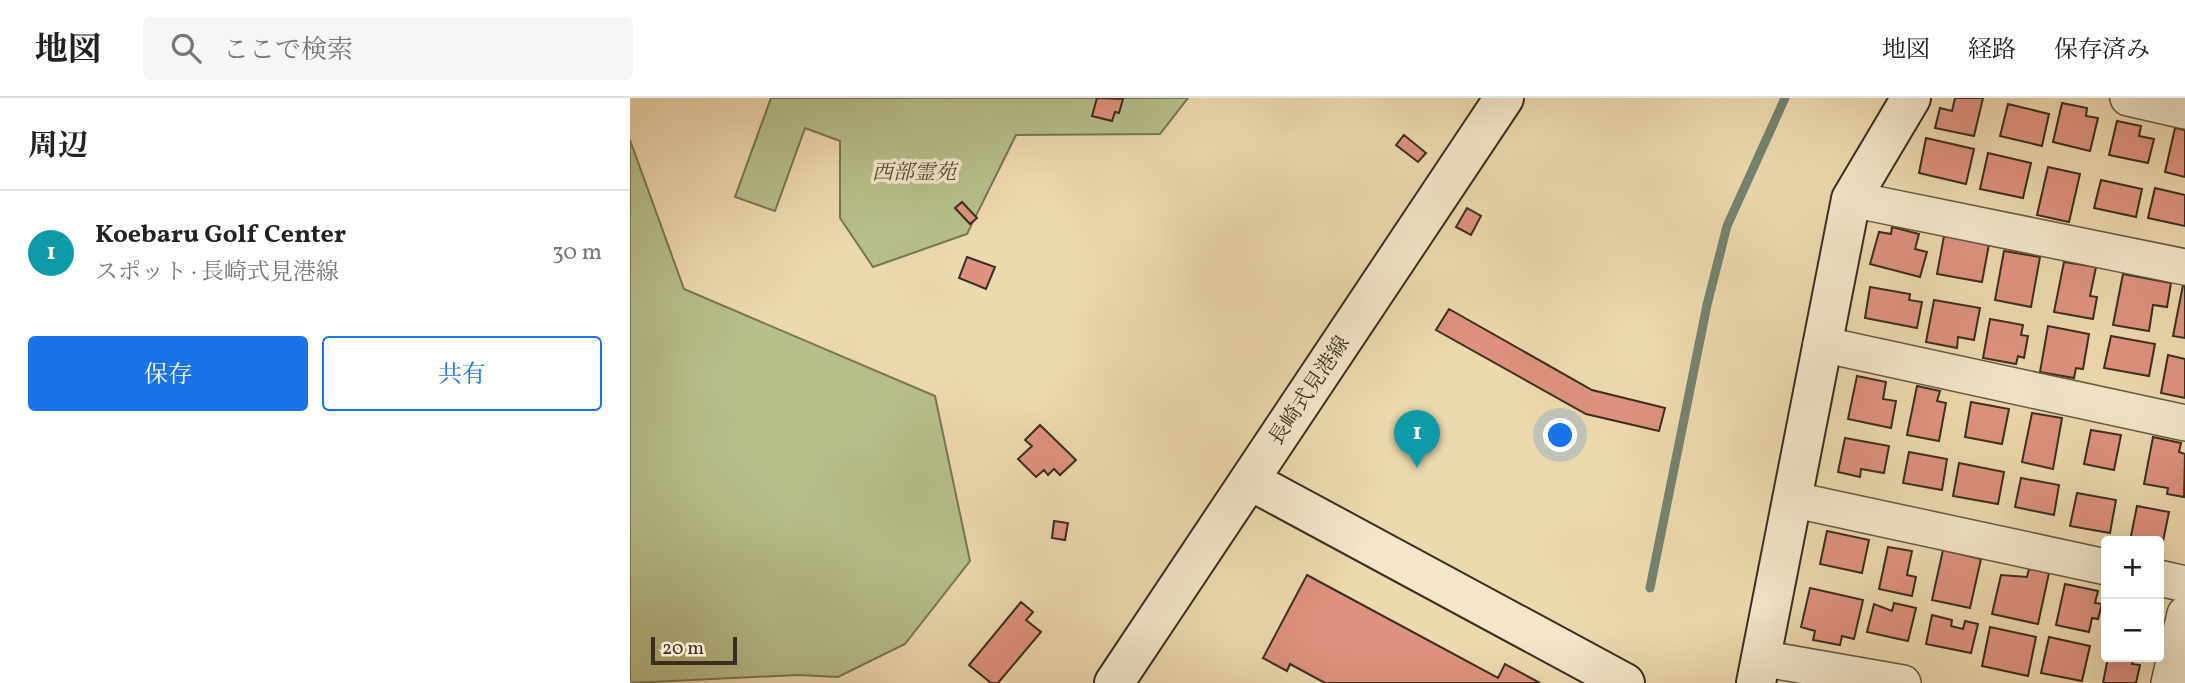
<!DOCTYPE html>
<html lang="ja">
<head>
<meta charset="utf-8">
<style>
	:root { --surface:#fff; --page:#f6f6f6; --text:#222; --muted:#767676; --line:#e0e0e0; --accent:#1a73e8 }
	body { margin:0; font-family:Vollkorn,"Noto Serif JP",serif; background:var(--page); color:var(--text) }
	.controls { position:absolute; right:21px; bottom:21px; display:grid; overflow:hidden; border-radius:7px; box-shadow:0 7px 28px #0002 }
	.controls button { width:63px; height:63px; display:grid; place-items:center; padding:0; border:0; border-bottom:2px solid var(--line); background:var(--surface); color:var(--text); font:35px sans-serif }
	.scale { position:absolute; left:21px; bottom:18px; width:86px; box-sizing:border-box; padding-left:7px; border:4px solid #3a2e20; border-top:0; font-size:19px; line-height:24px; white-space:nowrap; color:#3a2e20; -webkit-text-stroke:5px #f3e6ca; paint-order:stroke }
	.you { position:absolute; left:931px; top:338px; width:24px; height:24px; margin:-18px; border:5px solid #fff; border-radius:50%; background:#1a73e8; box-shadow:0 0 0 10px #1a73e833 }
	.badge { display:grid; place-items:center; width:46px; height:46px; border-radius:50%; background:var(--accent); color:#fff; font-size:23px; font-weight:700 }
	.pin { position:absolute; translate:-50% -58px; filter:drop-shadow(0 2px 4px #0008) }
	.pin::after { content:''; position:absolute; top:37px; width:24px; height:21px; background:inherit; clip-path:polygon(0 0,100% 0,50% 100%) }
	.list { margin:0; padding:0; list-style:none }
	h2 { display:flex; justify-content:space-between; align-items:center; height:91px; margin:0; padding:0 28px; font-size:30px }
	h2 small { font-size:23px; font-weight:400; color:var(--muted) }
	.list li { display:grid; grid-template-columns:46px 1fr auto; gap:21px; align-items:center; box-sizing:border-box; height:126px; padding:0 28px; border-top:2px solid var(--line) }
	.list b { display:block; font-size:26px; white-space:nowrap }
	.list p { margin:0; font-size:23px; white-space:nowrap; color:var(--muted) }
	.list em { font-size:23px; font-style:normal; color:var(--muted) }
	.actions { display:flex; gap:14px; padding:21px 28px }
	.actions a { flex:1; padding:16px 0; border:2px solid var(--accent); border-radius:7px; text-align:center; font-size:24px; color:var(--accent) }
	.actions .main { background:var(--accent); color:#fff }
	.icon { flex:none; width:38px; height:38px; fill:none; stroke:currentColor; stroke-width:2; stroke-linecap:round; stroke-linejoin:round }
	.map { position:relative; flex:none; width:1555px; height:585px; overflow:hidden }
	header { display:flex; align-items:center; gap:42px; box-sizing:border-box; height:98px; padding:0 35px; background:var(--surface); border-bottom:2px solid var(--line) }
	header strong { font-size:33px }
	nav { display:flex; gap:38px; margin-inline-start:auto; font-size:24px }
	.search { width:490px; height:63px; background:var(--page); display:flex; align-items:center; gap:18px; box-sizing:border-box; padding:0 24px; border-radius:7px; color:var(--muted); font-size:26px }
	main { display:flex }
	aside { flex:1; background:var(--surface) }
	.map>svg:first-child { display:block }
	.green { fill:#b7bf8b; stroke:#787656; stroke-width:2 }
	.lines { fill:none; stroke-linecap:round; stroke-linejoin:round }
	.stream { stroke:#74836f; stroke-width:9 }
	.building { fill:#df927f; stroke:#3a2e20; stroke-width:2 }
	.street-casing { stroke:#675944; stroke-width:38 }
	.secondary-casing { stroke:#3a2e20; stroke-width:42 }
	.street { stroke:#f3e6ca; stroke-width:35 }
	.secondary { stroke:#f3e6ca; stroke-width:38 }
	.labels { text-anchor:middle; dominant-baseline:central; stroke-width:7; stroke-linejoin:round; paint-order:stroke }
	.park-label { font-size:21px; font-style:italic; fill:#534b35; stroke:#f3e6ca }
	.street-label { font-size:21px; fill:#3a2e20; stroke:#f3e6ca }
</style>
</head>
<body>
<header>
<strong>地図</strong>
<div class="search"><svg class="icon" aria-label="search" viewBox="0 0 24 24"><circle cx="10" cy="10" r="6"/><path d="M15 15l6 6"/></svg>ここで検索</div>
<nav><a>地図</a><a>経路</a><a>保存済み</a></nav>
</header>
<main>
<aside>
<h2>周辺<small></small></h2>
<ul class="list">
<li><span class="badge" style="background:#0f9aa8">1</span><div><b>Koebaru Golf Center</b><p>スポット · 長崎式見港線</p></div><em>30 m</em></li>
</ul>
<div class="actions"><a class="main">保存</a><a>共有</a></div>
</aside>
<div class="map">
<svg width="1555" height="585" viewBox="0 0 1555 585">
	<rect width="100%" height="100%" fill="#edd9ae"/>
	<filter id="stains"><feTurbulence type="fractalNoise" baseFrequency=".00286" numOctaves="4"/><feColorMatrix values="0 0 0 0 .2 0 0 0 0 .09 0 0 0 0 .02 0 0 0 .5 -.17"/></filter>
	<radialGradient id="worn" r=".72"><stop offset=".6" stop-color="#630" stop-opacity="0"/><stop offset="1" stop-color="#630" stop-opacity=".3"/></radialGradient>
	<path class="green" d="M141,0H558L530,36L386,37L337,136L243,169L210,120V43L175,30L145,113L105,99Z
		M0,42L54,191L305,298L340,463L275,546L208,579L168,577L0,585Z"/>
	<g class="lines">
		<path class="stream" d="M1020,490L1077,207L1097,128L1155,0"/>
	</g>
	<path class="building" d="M467,0L493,1L489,15L485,14L482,23L462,18Z
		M1325,0H1353L1344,38L1305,30L1310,10L1322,13Z
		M1432,5L1457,10L1456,18L1468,20L1460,53L1423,44Z
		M1378,6L1419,16L1412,48L1370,38Z
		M1487,23L1511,28L1509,38L1524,41L1518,65L1479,57Z
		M1545,30L1555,32V79L1535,74Z
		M774,37L796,55L788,64L766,47Z
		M1296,40L1344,51L1336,86L1289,75Z
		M1358,55L1401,65L1393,100L1350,91Z
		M1418,69L1450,76L1439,124L1407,117Z
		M1471,82L1512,91L1506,119L1464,110Z
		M1525,90L1555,97V128L1518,120Z
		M332,104L347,120L340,126L325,110Z
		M837,110L851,118L841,137L826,129Z
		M1262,129L1289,136L1285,151L1297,154L1290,179L1240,166L1249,134L1261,136Z
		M1314,138L1359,146L1352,184L1307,176Z
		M1374,153L1410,159L1401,209L1365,202Z
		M337,159L365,169L356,191L329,180Z
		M1434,164L1466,169L1460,198L1467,199L1463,221L1424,214Z
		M1493,176L1541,185L1537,209L1523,207L1519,233L1483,227Z
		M1553,187H1555V240L1543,238Z
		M1240,189L1280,196L1279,202L1292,204L1287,230L1235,220Z
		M1304,202L1350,210L1344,242L1328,239L1327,250L1296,244Z
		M819,211L962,292L1035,310L1029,333L956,316L806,232Z
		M1360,221L1393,227L1391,237L1398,238L1394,260L1388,258L1386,266L1353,260Z
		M1418,228L1459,236L1453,271L1446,270L1444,280L1410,274Z
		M1481,238L1525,246L1519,278L1474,270Z
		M1538,257L1555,261V300L1531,295Z
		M1227,278L1256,284L1253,301L1266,303L1261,330L1218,321Z
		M1287,288L1310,293L1307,303L1316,305L1309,343L1277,337Z
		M1341,304L1379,311L1372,346L1335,339Z
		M1402,315L1432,320L1423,371L1392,364Z
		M410,327L446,362L430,377L424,371L418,377L414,372L406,379L388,361L402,348L395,342Z
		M1461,332L1491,337L1484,372L1454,366Z
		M1523,339L1551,345L1549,354L1555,356L1554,399L1537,396L1538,390L1514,386Z
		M1215,340L1259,348L1254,375L1231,371L1230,379L1208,374Z
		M1279,354L1317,361L1312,392L1273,385Z
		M1329,365L1374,374L1368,406L1323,398Z
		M1391,380L1429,387L1424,417L1385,409Z
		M1447,395L1486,402L1480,435L1440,428Z
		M1507,408L1539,414L1530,458L1529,443H1500Z
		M424,423L438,425L435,442L422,440Z
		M1197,433L1239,442L1232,475L1190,466Z
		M1258,449L1282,453L1277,477L1286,479L1282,498L1249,491Z
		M1313,452L1351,461L1340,510L1302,502Z
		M1399,471L1419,475L1408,526L1362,516L1371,477L1397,479Z
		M677,477L868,580L875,566L910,585H695L660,566L657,573L633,560Z
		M1435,486L1468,493L1465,505L1472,506L1468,521L1462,520L1459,534L1426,527Z
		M1180,490L1233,502L1224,541L1212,538L1210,547L1183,542L1185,533L1171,529Z
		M391,504L403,514L396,522L411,534L368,585H361L339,567Z
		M1264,505L1286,510L1278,543L1237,534L1244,506L1262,513Z
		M1302,517L1322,522L1321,528L1333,531L1335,523L1348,526L1341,555L1296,546Z
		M1360,529L1406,539L1398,578L1352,568Z
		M1419,539L1460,548L1452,583L1411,575Z
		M1478,559H1504L1502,566L1510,567L1506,585H1473Z"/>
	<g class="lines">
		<defs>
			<path id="street" d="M1498,0L1555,13
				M1221,101L1555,169
				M1191,246L1555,325
				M1165,402L1476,469
				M1529,480L1555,486
				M1130,560L1273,585
				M1539,585L1555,516"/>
			<path id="secondary" d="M621,383L995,585
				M484,585L874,0
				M1126,585L1221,101L1281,0"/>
		</defs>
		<use href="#street" class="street-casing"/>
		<use href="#secondary" class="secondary-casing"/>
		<use href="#street" class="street"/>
		<use href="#secondary" class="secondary"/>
	</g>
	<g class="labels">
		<g class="park-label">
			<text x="284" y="75">西部霊苑</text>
		</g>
		<g class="street-label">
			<text transform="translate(680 293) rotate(-56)">長崎式見港線</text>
		</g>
	</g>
	<rect width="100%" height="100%" filter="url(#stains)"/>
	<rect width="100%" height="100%" fill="url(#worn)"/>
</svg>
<div class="controls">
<button>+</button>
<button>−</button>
</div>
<div class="scale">20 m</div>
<div class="you"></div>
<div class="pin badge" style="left:787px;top:370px;background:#0f9aa8">1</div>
</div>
</main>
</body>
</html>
